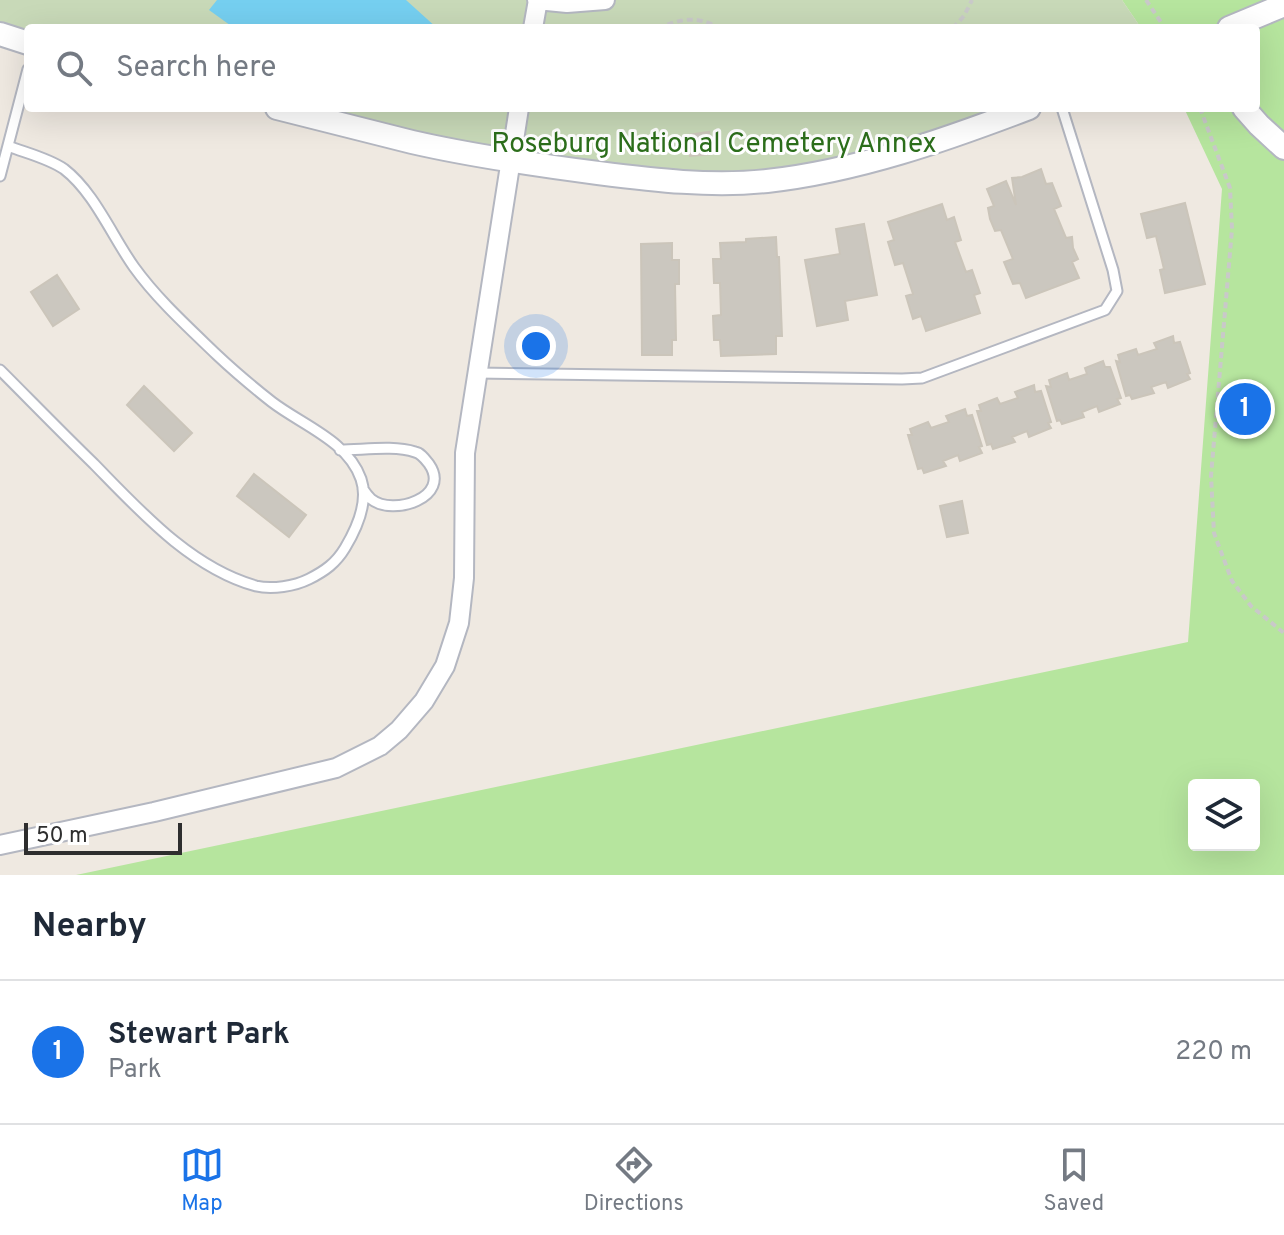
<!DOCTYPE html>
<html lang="en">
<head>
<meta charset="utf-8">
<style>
	:root { --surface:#fff; --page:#f6f6f7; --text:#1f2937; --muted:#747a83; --line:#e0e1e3; --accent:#1a73e8 }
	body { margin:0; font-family:Overpass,sans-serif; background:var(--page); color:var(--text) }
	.controls { position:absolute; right:24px; bottom:24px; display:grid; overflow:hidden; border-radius:8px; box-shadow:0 8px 32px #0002 }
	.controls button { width:72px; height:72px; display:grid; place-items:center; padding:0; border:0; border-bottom:2px solid var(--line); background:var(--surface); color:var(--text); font:40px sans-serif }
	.scale { position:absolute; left:24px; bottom:20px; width:158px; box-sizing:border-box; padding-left:8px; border:4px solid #2e2e2e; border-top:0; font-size:22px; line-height:28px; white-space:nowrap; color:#2e2e2e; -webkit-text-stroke:6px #fff; paint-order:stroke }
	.you { position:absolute; left:536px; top:346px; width:28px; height:28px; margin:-20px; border:6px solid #fff; border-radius:50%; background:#1a73e8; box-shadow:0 0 0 12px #1a73e833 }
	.badge { display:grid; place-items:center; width:52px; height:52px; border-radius:50%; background:var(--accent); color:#fff; font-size:26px; font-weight:700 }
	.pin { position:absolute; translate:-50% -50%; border:4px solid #fff; box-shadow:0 2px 8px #0006 }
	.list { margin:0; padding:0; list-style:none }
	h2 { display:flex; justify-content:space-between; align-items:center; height:104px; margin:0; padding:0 32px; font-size:34px }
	h2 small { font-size:26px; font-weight:400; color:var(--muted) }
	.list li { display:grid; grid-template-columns:52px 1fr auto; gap:24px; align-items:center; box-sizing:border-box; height:144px; padding:0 32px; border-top:2px solid var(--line) }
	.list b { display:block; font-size:30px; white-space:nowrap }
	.list p { margin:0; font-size:26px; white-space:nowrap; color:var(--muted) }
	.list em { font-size:26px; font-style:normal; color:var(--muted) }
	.icon { flex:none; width:44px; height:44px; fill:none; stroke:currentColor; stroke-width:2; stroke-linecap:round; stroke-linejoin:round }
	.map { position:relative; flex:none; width:1284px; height:875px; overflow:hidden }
	.search { position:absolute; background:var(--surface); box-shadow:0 8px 32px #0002; left:24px; right:24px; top:24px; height:88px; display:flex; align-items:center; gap:20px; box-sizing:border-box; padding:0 28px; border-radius:8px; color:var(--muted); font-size:30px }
	.sheet { height:248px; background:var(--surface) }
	nav { display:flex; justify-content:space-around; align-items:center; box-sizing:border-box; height:112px; border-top:2px solid var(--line); background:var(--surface); font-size:22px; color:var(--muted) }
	nav a { display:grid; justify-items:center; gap:4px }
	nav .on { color:var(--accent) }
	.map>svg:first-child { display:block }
	.green { fill:#b6e59e; fill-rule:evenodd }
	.cemetery { fill:#c8d9b8 }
	.water { fill:#75cff0 }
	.building { fill:#cbc7bf; stroke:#cbc5ba; stroke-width:2 }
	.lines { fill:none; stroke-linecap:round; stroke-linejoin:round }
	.service-casing { stroke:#b4b7c1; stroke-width:13 }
	.minor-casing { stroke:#b4b7c1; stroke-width:22 }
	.tertiary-casing { stroke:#b4b7c1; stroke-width:26 }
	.path { stroke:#c9c9c9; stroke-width:4; stroke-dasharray:6 4; stroke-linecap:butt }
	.service { stroke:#fff; stroke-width:9 }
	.minor { stroke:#fff; stroke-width:18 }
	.tertiary { stroke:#fff; stroke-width:22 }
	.labels { text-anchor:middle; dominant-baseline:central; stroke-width:6; stroke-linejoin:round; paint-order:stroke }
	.park-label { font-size:28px; fill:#2c6e1b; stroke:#fff }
</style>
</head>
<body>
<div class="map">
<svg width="1284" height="875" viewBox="0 0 1284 875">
	<rect width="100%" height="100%" fill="#efe9e1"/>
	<path class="green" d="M1122,0H1284V875H76L1188,642L1222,189L1184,108H1256V28H1141ZM1194,785H1254V845H1194Z"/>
	<path class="cemetery" d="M0,0H1122L1141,28H28V43L0,34Z
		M280,108H1029L974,129L719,184L574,170Z"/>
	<path class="water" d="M217,0H406L437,28H234L209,10Z"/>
	<path class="building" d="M709,132L712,154L690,156L687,135Z
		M1041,169L1046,184L1052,183L1061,206L1054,209L1066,238L1072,237L1073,248L1078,259L1072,262L1079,278L1026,298L1020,283L1013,284L1004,262L1013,259L1001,230L995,231L990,219L988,208L994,206L987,189L1006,181L1016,205L1012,178L1022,177Z
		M1185,203L1205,284L1165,293L1160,270L1164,269L1156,236L1147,238L1141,214Z
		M942,204L947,220L954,217L961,240L955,242L966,272L972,270L980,293L974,295L980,313L926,331L921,316L913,319L906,296L913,294L903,263L895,265L888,242L894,240L888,222Z
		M864,224L877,295L845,301L848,320L817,326L805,260L840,254L836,229Z
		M776,237L777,257H779L782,336H776V354L721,356L720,340H714L713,316L721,315L720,283H714L713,259H721L720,243L746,242V239Z
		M672,243V260H679V284H675L676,340H672V355H642L641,244Z
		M57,275L79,309L53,326L31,292Z
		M1173,336L1174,343L1180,342L1190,373L1187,374L1190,379L1168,388L1166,382L1151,387L1154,393L1132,399L1130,395L1126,396L1116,361L1120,362L1118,355L1136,349L1138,355L1157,349L1154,343Z
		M1103,361L1105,367H1110L1121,398L1117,399L1120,404L1099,412L1097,406L1082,412L1084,417L1062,424L1060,420L1057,421L1046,386L1051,387L1049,380L1067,373L1069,380L1087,374L1085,368Z
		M1034,385L1035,392L1041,391L1051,422L1048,423L1051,428L1029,437L1027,431L1012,437L1015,442L993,449L991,444L987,445L977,411H981L979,405L997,398L1000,404L1018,398L1015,392Z
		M144,386L192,433L174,451L127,405Z
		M965,409L967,416L972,415L982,446L979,447L982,453L960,461L958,455L943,461L946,466L924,473L922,468L918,469L908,435H912L910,429L928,422L931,428L949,422L946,416Z
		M254,474L306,515L289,537L237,496Z
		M962,501L968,533L947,537L940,506Z"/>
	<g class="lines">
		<defs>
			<path id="service" d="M0,176L28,69
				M0,370C31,401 62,433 94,464C140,511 191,568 256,586C272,590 295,586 309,579C325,571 336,563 345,548C357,528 369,502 361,479C348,441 302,425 272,402C253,387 234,371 217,355C188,327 157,299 134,267C112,236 94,192 64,169C48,158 26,153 8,146
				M477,373L902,379L922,378L1105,310L1117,291L1113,270L1062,108
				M340,450C363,450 394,445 415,452C421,453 425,459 429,464C452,497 393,517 371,499C368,496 365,492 363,489"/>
			<path id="minor" d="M537,0L567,3L605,0
				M533,28L538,0
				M0,845L154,812L336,768L380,746L399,730L424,701L445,666L459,623L464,578L465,453L519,108"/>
			<path id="tertiary" d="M1229,28L1284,5
				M0,34L28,43
				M277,108C322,119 367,131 412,142C473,156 536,165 598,173C654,180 711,187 767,181C857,171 945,140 1029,108
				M1244,108L1259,125L1284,148"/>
		</defs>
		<use href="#service" class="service-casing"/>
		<use href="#minor" class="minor-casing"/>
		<use href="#tertiary" class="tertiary-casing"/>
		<path class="path" d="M1146,0L1165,28
			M658,28C682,19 695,15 720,28
			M953,28L964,16L972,0
			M1200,108L1230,188L1232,229L1211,476L1214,533L1232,581L1251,606L1284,633"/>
		<use href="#service" class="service"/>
		<use href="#minor" class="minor"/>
		<use href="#tertiary" class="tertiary"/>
	</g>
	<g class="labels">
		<g class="park-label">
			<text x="714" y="145">Roseburg National Cemetery Annex</text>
		</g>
	</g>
</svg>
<div class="controls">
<button><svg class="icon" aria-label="layers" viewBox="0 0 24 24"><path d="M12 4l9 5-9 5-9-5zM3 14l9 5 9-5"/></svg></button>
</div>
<div class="scale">50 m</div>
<div class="you"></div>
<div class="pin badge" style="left:1245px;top:409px">1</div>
<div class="search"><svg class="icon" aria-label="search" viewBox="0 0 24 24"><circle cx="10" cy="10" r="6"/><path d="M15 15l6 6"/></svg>Search here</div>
</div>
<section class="sheet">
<h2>Nearby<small></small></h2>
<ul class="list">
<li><span class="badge">1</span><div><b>Stewart Park</b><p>Park</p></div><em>220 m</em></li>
</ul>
</section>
<nav>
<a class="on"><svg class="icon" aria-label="map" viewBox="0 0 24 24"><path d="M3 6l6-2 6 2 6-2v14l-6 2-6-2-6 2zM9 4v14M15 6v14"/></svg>Map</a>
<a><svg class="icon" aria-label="directions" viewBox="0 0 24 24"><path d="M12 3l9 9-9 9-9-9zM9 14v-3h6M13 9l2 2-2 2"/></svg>Directions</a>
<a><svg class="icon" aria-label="saved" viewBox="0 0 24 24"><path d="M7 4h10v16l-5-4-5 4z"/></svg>Saved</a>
</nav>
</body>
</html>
